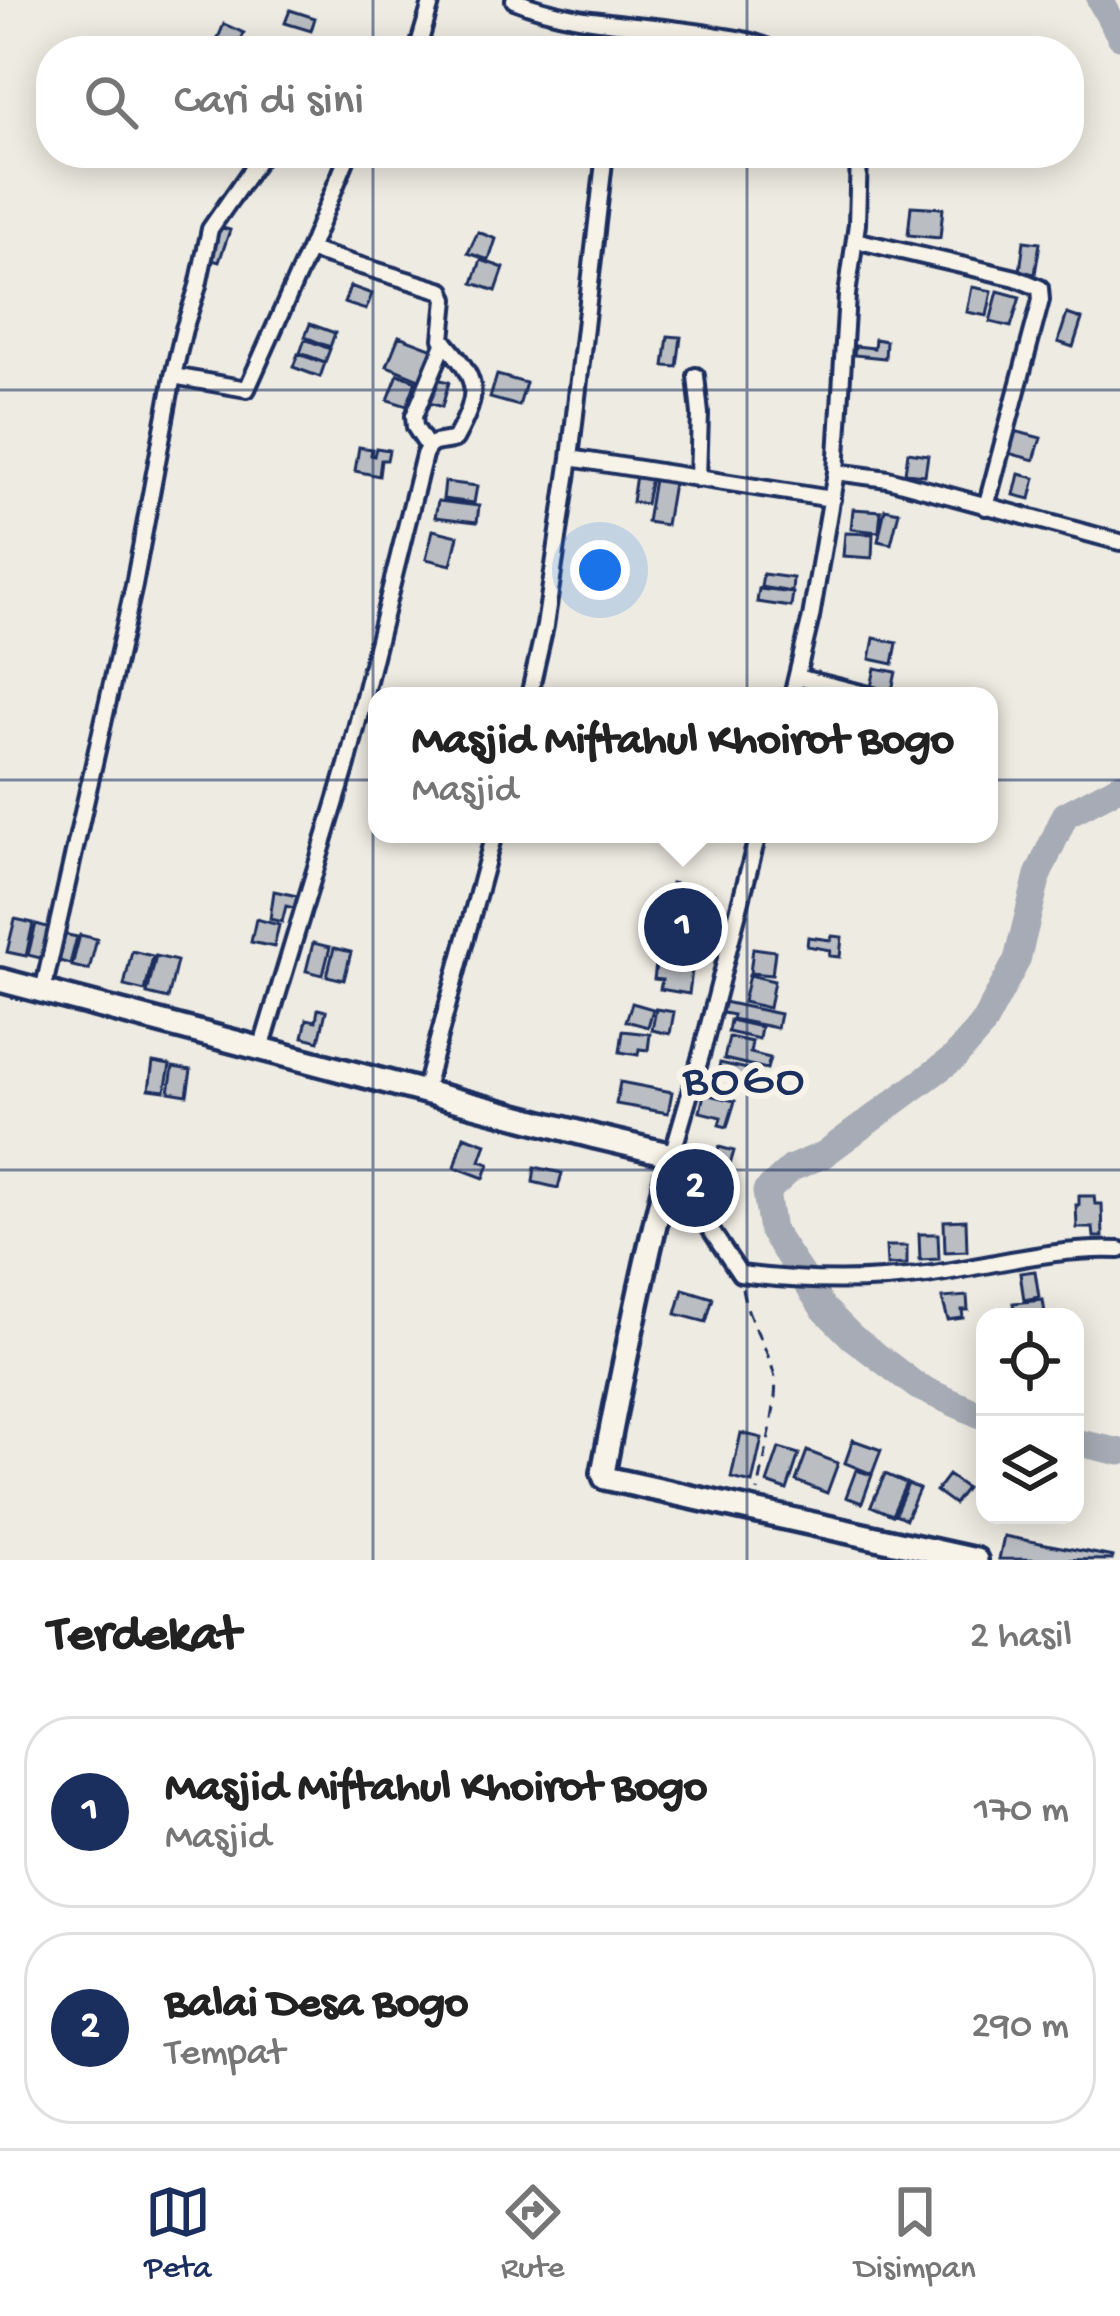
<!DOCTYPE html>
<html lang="id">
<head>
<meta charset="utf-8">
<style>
	:root { --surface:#fff; --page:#f2f2f2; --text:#222; --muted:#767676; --line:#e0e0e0; --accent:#1b2f5e }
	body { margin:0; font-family:"Gochi Hand",sans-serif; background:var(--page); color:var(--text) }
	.controls { position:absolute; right:36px; bottom:36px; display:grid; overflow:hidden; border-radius:24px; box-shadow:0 6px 30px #0003 }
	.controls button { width:108px; height:108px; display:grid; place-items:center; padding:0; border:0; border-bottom:3px solid var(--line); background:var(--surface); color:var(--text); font:60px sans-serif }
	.you { position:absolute; left:600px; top:570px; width:42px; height:42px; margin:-30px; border:9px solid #fff; border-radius:50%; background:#1a73e8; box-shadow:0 0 0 18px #1a73e833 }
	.badge { display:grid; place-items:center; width:78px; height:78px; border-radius:50%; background:var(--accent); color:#fff; font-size:39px; font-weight:700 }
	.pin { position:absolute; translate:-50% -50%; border:6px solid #fff; box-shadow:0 3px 12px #0006 }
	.popup { position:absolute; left:368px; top:687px; width:630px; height:156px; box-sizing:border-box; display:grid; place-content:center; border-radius:24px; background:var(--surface); filter:drop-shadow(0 3px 9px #0005); font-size:39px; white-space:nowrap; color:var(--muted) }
	.popup b { font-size:45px; color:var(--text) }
	.popup::after { content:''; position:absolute; left:50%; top:100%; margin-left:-24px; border:24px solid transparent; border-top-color:var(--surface) }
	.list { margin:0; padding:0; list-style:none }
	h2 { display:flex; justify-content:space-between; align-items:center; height:156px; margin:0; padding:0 48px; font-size:51px }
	h2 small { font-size:39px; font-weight:400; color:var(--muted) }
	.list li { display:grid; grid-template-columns:78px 1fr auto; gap:36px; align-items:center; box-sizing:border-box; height:192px; margin:0 24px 24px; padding:0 24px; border:3px solid var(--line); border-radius:48px }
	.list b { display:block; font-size:45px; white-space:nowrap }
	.list p { margin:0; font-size:39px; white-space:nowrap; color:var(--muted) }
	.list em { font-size:39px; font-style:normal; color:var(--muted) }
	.icon { flex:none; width:66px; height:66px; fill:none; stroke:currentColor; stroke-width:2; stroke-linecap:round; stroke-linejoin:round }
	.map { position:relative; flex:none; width:1120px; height:1560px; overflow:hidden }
	.search { position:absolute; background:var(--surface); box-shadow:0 6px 30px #0003; left:36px; right:36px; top:36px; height:132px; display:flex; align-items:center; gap:30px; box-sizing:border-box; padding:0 42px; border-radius:48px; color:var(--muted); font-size:45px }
	.sheet { height:588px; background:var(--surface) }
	nav { display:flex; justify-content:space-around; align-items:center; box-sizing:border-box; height:168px; border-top:3px solid var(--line); background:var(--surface); font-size:33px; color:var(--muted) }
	nav a { display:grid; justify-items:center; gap:6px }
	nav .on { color:var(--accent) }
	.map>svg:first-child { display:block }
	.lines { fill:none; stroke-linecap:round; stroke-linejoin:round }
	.river { stroke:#a6abb5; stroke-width:27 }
	.building { fill:#babdc2; stroke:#1b2f5e; stroke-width:3 }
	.street-casing { stroke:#1b2f5e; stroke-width:22 }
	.secondary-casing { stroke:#1b2f5e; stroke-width:30 }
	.path { stroke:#1b2f5e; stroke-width:3; stroke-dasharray:12 9; stroke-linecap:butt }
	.street { stroke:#f7f3e8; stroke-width:14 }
	.secondary { stroke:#f7f3e8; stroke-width:21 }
	.grid { fill:none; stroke:#1b2f5e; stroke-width:3; stroke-opacity:0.55 }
	.labels { text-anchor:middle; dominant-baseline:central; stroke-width:12; stroke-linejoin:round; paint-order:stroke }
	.quarter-label { font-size:48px; letter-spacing:3px; fill:#1b2f5e; stroke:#f7f3e8 }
</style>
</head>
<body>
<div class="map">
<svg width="1120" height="1560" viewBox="0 0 1120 1560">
	<rect width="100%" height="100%" fill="#eeebe2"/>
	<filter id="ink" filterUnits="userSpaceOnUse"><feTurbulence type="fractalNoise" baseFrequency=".00833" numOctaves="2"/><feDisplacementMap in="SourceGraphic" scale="24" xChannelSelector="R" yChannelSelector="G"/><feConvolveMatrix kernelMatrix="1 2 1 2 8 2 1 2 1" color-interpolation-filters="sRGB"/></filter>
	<g filter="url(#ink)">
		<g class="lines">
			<path class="river" d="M1100,0L1120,36
				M985,1417L918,1387L852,1337L823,1308L772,1231L766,1192L792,1168L823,1155L954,1058L982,1026L1017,960L1038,875L1065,815L1120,786
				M1075,1442L1120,1452"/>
		</g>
		<path class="building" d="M290,10L315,18L311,31L285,23Z
			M224,24L244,33L238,47L234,45L231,51H218L223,40L218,38Z
			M911,206L943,208L940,238L908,235Z
			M215,226L230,230L219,262L205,258Z
			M478,232L496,239L489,260L468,253Z
			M1024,241L1040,243L1035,274L1020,271Z
			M481,260L504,268L496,291L473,283Z
			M350,286L372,294L366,310L344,303Z
			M972,287L992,291L987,316L967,312Z
			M998,291L1020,297L1011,327L990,322Z
			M1067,314L1082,319L1073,347L1058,342Z
			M310,324L335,333L330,347L305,337Z
			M399,336L436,350L424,381L387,366Z
			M668,336L681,337L677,367L664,366Z
			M305,339L330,349L325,362L300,353Z
			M875,339L886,341L885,358L854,355L855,346L874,348Z
			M298,354L325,363L320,377L293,367Z
			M398,374L416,381L407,406L388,400Z
			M497,375L526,383L519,406L490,398Z
			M433,378L449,382L442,407L426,402Z
			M1007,429L1041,438L1034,460L1001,451Z
			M359,447L372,449L371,455L374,456L376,448L389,450L387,460H381L379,476L355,471Z
			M908,452L928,455L925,475L905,473Z
			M1019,474L1035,478L1030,499L1014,495Z
			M636,475L651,477L646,504L632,502Z
			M654,479L673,483L666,525L647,522Z
			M445,482L477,486L474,503L443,499Z
			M438,501L479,506L477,522L435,517Z
			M853,509L881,511L879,532L851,529Z
			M885,509L899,512L891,544L878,541Z
			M433,530L458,536L451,565L426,559Z
			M845,533L873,534L872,558L843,556Z
			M763,574L793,578L792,592L761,587Z
			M759,589L793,593L791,607L757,602Z
			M874,638L897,643L893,664L870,659Z
			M875,668L896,672L891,695L870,692Z
			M671,883L713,892L711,903L668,894Z
			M274,891L297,896L294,908L286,906L282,922L270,919Z
			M669,903L710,918L697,952L656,936Z
			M15,919L33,923L26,956L7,952Z
			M256,919L279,925L274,947L251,942Z
			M36,924L51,928L44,959L28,955Z
			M63,934L77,937L70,964L56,960Z
			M80,935L97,939L89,970L72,966Z
			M832,936L842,937L840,957L829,956L830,950L807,946L808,937L831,940Z
			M313,943L330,947L323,975L306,971Z
			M334,948L351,952L344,980L327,976Z
			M753,948L775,951L772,975L750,973Z
			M132,951L153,956L145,991L124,986Z
			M156,956L177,961L168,999L147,994Z
			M657,957L676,960L675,967L692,970L689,994L660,989L662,980L654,979Z
			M749,975L774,981L769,1008L743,1002Z
			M719,1001L780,1014L777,1028L732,1019L733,1015L717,1012Z
			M632,1003L653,1009L648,1027L626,1021Z
			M318,1009L326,1011L319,1041L303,1037L307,1019L316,1021Z
			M656,1009L674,1012L670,1034L652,1030Z
			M730,1020L761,1027L759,1039L728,1032Z
			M623,1031L650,1034L648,1050L639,1049L638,1055L620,1052Z
			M729,1037L752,1042L750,1053L770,1058L767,1069L724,1059Z
			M153,1062L170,1065L165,1091L149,1089Z
			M720,1063L752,1070L747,1089L737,1086L738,1080L717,1075Z
			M173,1067L191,1070L187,1095L169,1092Z
			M620,1082L672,1092L668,1113L616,1104Z
			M704,1094L735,1101L727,1127L719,1125L721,1117L700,1112Z
			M464,1136L486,1144L480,1161L489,1164L484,1178L455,1167Z
			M690,1147L710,1152L706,1167L697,1165L696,1171L682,1168L684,1162L678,1161L680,1151L688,1153Z
			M719,1147L734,1151L727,1175L712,1171Z
			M535,1167L562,1173L558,1188L533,1182Z
			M682,1175L712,1183L707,1202L677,1194Z
			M1079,1196H1094L1095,1204H1102L1103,1237H1094L1093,1228H1077L1076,1205H1079Z
			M966,1220L967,1251L945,1252L944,1221Z
			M919,1234H938L939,1259L920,1260Z
			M886,1246H907V1264L887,1265Z
			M1035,1271L1039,1297L1024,1300L1020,1273Z
			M683,1289L713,1298L706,1322L676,1314Z
			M967,1296L968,1310H962L963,1318L948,1320L942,1298Z
			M1043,1300L1045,1313L1015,1317L1013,1303Z
			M741,1433L762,1438L752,1483L731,1478Z
			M853,1440L881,1450L872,1474L845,1463Z
			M779,1448L799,1454L787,1490L767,1483Z
			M807,1451L838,1463L827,1493L796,1481Z
			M856,1470L872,1475L862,1503L846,1497Z
			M885,1474L906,1483L892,1515L871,1506Z
			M948,1475L966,1488L954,1504L936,1491Z
			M908,1484L919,1489L906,1519L895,1514Z
			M1004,1536L1113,1557L1112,1560L999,1559Z"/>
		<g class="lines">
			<defs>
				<path id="street" d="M514,0C579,27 650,22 719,36C737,39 757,41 773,51
					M417,51L432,0
					M619,51L624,39L646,31
					M855,240L1016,278L1040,288L1041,300L986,507
					M309,250L349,153
					M696,376L700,414L698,479
					M428,447L415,427L414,416L445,342
					M570,458L832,499
					M836,472L888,479L1120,542
					M797,677L873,696
					M529,696L545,626L570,458L605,153
					M792,696L811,617L836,472L847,295L857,224L859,153
					M43,991L134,585L173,376
					M261,1049L347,765L424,455C431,438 440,444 455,439C482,389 478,381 442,339L446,299L443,291L309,250L247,389L173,376L184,329L198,286L210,229L263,153
					M424,1092L494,834
					M672,1155L702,1052L758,834
					M662,1193L700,1214L740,1274C802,1282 865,1283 926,1275C991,1266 1054,1247 1120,1250"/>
				<path id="secondary" d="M0,980L596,1137L672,1155C645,1260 623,1367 603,1473L605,1478L976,1560"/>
			</defs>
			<use href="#street" class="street-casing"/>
			<use href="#secondary" class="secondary-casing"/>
			<path class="path" d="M742,1288C747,1320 768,1346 775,1378C779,1399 762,1468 758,1492"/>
			<use href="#street" class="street"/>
			<use href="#secondary" class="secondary"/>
		</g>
	</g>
	<path class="grid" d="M373,0V51M747,0V51M373,153V1560M747,153V1560M0,390H1120M0,780H1120M0,1170H1120"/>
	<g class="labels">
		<g class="quarter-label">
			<text x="745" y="1083">BOGO</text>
		</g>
	</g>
</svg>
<div class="controls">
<button><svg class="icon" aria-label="locate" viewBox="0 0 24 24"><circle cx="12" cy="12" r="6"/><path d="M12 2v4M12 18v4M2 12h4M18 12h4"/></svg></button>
<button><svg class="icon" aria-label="layers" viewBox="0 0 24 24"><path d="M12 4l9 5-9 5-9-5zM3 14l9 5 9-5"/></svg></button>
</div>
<div class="you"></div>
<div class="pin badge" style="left:683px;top:927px">1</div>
<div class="popup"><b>Masjid Miftahul Khoirot Bogo</b>Masjid</div>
<div class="pin badge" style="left:695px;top:1188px">2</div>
<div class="search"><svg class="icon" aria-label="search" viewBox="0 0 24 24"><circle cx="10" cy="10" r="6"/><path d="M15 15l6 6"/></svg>Cari di sini</div>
</div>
<section class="sheet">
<h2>Terdekat<small>2 hasil</small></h2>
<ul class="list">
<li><span class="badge">1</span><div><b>Masjid Miftahul Khoirot Bogo</b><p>Masjid</p></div><em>170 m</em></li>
<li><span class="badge">2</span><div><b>Balai Desa Bogo</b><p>Tempat</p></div><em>290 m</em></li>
</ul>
</section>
<nav>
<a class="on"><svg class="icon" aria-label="map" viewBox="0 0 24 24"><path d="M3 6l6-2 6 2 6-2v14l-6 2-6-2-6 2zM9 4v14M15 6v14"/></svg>Peta</a>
<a><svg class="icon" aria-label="directions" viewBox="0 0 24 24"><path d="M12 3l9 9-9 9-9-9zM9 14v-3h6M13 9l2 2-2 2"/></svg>Rute</a>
<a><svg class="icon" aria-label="saved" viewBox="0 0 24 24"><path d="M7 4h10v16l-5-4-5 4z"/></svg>Disimpan</a>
</nav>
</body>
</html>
